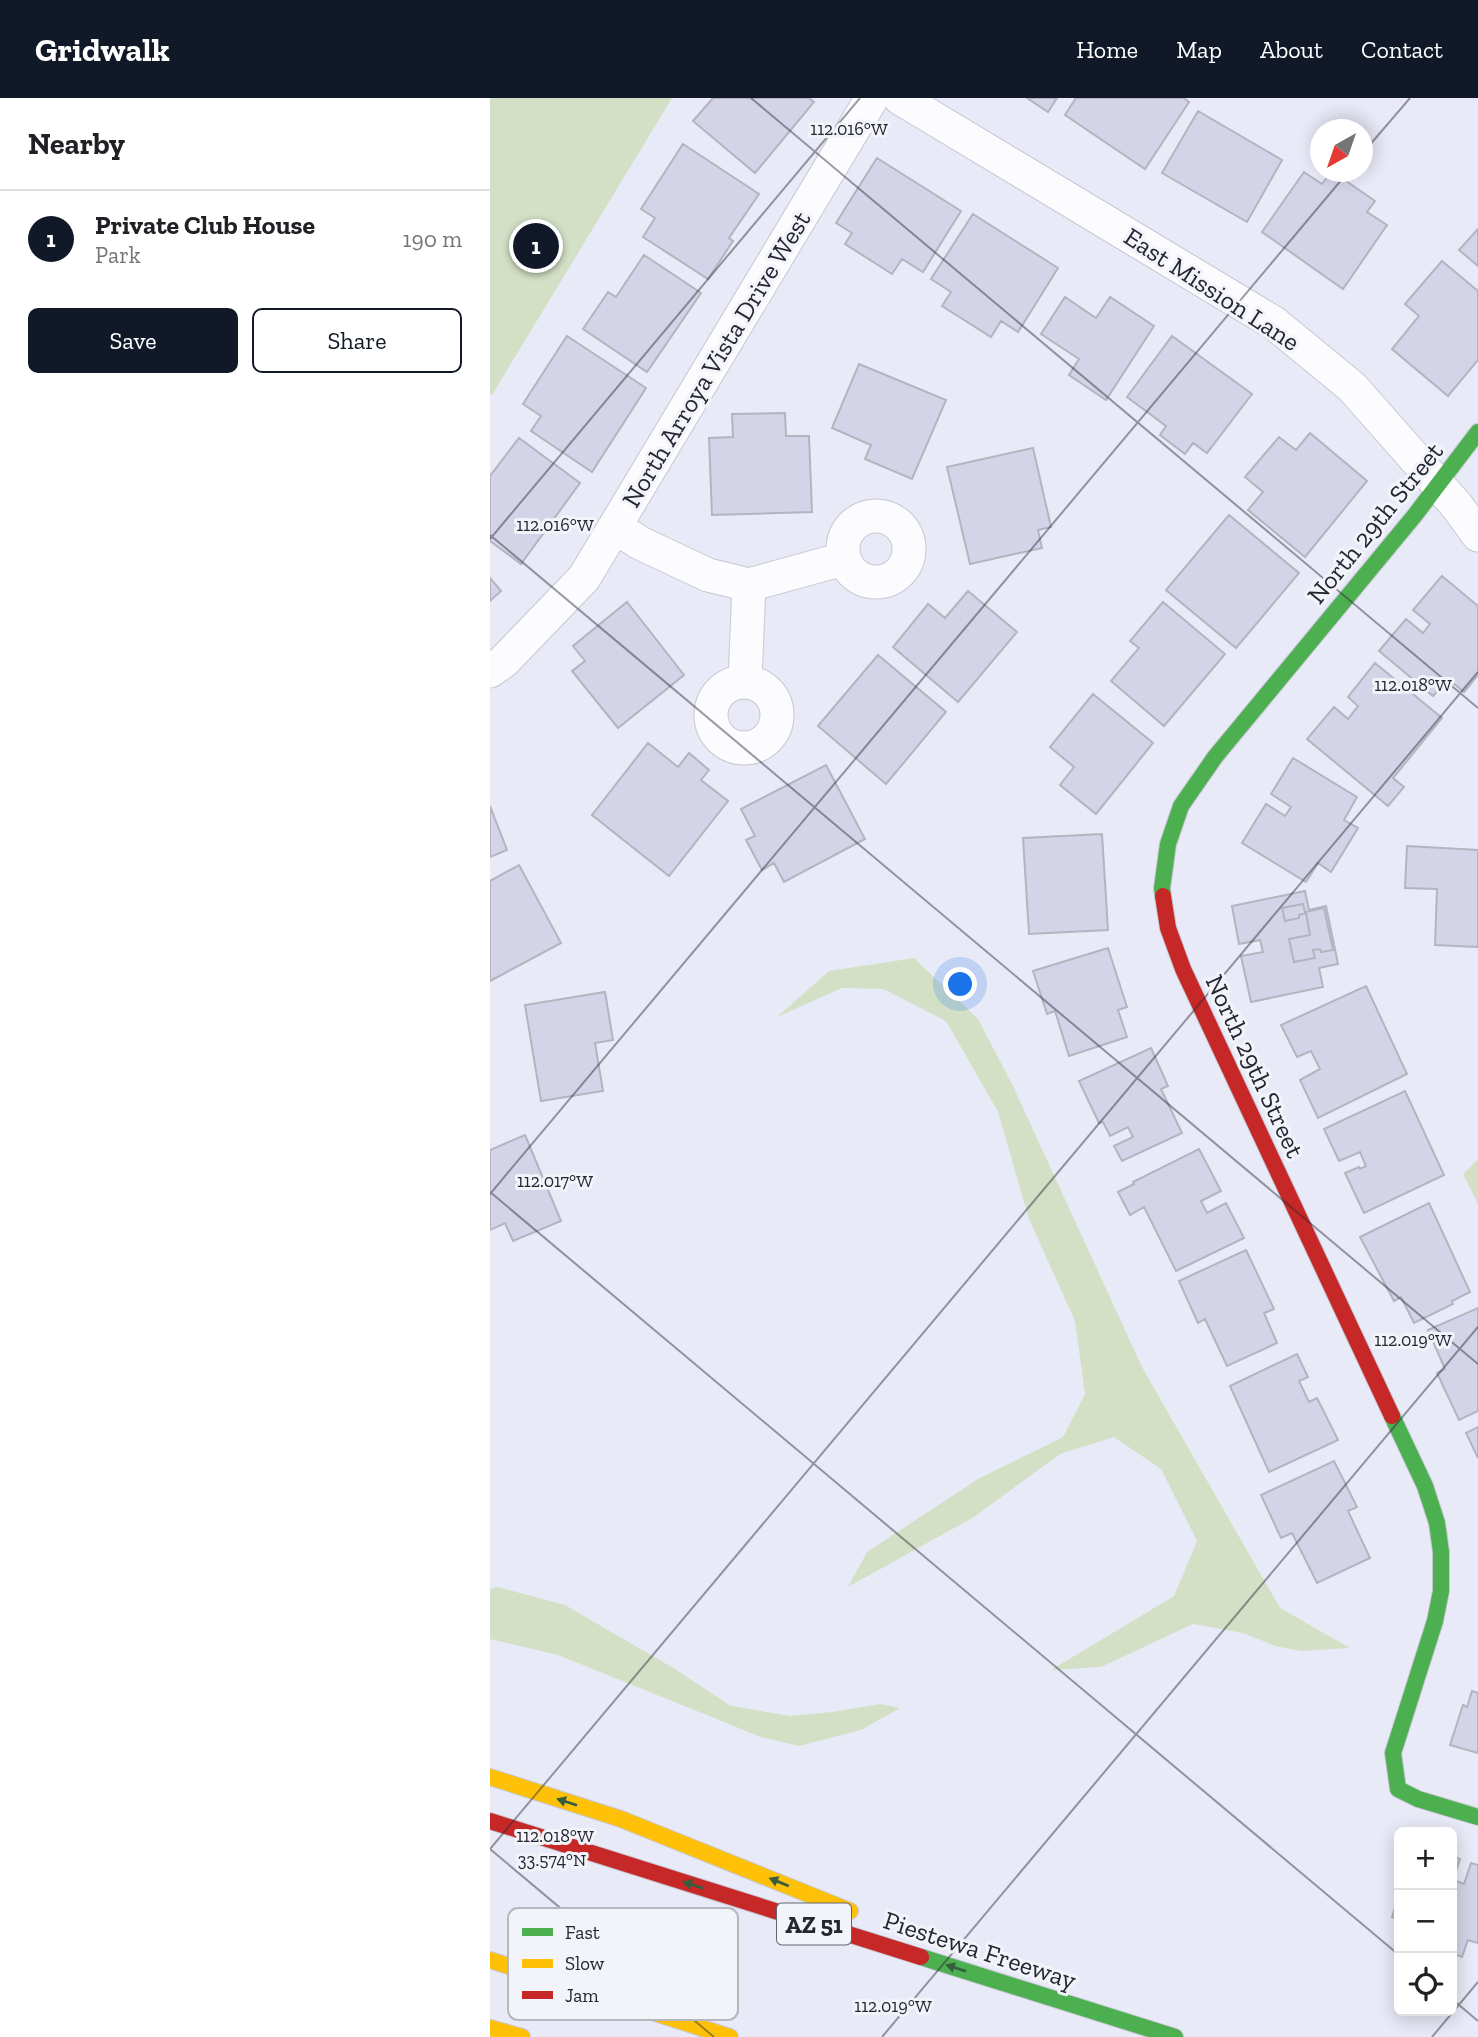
<!DOCTYPE html>
<html lang="en">
<head>
<meta charset="utf-8">
<style>
	:root { --surface:#fff; --page:#f2f2f2; --text:#202124; --muted:#757577; --line:#e0e0e0; --accent:#111827 }
	body { margin:0; font-family:"Zilla Slab",serif; background:var(--page); color:var(--text) }
	.controls { position:absolute; right:21px; bottom:21px; display:grid; overflow:hidden; border-radius:10px; box-shadow:0 4px 18px #0003 }
	.controls button { width:63px; height:63px; display:grid; place-items:center; padding:0; border:0; border-bottom:2px solid var(--line); background:var(--surface); color:var(--text); font:35px sans-serif }
	.compass { position:absolute; left:820px; top:21px; width:63px; height:63px; border-radius:50%; background:var(--surface); box-shadow:0 4px 18px #0003; rotate:220deg }
	.you { position:absolute; left:471px; top:887px; width:24px; height:24px; margin:-18px; border:5px solid #fff; border-radius:50%; background:#1a73e8; box-shadow:0 0 0 10px #1a73e833 }
	.badge { display:grid; place-items:center; width:46px; height:46px; border-radius:50%; background:var(--accent); color:#fff; font-size:23px; font-weight:700 }
	.pin { position:absolute; translate:-50% -50%; border:4px solid #fff; box-shadow:0 2px 7px #0006 }
	.list { margin:0; padding:0; list-style:none }
	h2 { display:flex; justify-content:space-between; align-items:center; height:91px; margin:0; padding:0 28px; font-size:30px }
	h2 small { font-size:23px; font-weight:400; color:var(--muted) }
	.list li { display:grid; grid-template-columns:46px 1fr auto; gap:21px; align-items:center; box-sizing:border-box; height:98px; padding:0 28px; border-top:2px solid var(--line) }
	.list b { display:block; font-size:26px; white-space:nowrap }
	.list p { margin:0; font-size:23px; white-space:nowrap; color:var(--muted) }
	.list em { font-size:23px; font-style:normal; color:var(--muted) }
	.actions { display:flex; gap:14px; padding:21px 28px }
	.actions a { flex:1; padding:16px 0; border:2px solid var(--accent); border-radius:10px; text-align:center; font-size:24px; color:var(--accent) }
	.actions .main { background:var(--accent); color:#fff }
	.icon { flex:none; width:38px; height:38px; fill:none; stroke:currentColor; stroke-width:2; stroke-linecap:round; stroke-linejoin:round }
	.map { position:relative; flex:none; width:988px; height:1939px; overflow:hidden }
	header { display:flex; align-items:center; gap:42px; box-sizing:border-box; height:98px; padding:0 35px; background:var(--accent); color:#fff }
	header strong { font-size:33px }
	nav { display:flex; gap:38px; margin-inline-start:auto; font-size:24px }
	main { display:flex }
	aside { flex:1; background:var(--surface) }
	.map>svg:first-child { display:block }
	.green { fill:#d4e0c6 }
	.building { fill:#d3d4e7; stroke:#b4b4c0; stroke-width:2 }
	.lines { fill:none; stroke-linecap:round; stroke-linejoin:round }
	.street-casing { stroke:#c6c7d2; stroke-width:35 }
	.fast-casing { stroke:#c6c7d2; stroke-width:18 }
	.slow-casing { stroke:#c6c7d2; stroke-width:18 }
	.jam-casing { stroke:#c6c7d2; stroke-width:18 }
	.street { stroke:#fcfcfe; stroke-width:33 }
	.fast { stroke:#4caf50; stroke-width:16 }
	.slow { stroke:#ffc107; stroke-width:16 }
	.jam { stroke:#c62828; stroke-width:16 }
	.oneway { fill:#355d3e }
	.ticks { fill:none; stroke:#252632; stroke-width:2; stroke-opacity:0.45 }
	.labels { text-anchor:middle; dominant-baseline:central; stroke-width:6; stroke-linejoin:round; paint-order:stroke }
	.shield { fill:#f3f4fa; stroke:#63646e; stroke-width:2 }
	.shield-label { font-size:24px; font-weight:bold; fill:#252632 }
	.street-label { font-size:26px; fill:#252632; stroke:#f3f4fa }
	.key { fill:#f3f4fa; stroke:#b5b6be; stroke-width:2 }
	.key-label { font-size:19px; fill:#252632 }
	.ticks-label { font-size:18px; text-anchor:middle; fill:#252632; stroke:#f3f4fa; stroke-width:6; stroke-linejoin:round; paint-order:stroke }
</style>
</head>
<body>
<header>
<strong>Gridwalk</strong>
<nav><a>Home</a><a>Map</a><a>About</a><a>Contact</a></nav>
</header>
<main>
<aside>
<h2>Nearby<small></small></h2>
<ul class="list">
<li><span class="badge">1</span><div><b>Private Club House</b><p>Park</p></div><em>190 m</em></li>
</ul>
<div class="actions"><a class="main">Save</a><a>Share</a></div>
</aside>
<div class="map">
<svg width="988" height="1939" viewBox="0 0 988 1939">
	<rect width="100%" height="100%" fill="#e9eaf8"/>
	<path class="green" d="M0,0H182L2,297L0,296Z
		M424,860L488,921L523,988L652,1269L790,1510L860,1550L811,1553L785,1548L753,1535L703,1526L611,1569L561,1572L684,1498L707,1443L671,1371L624,1339L570,1356L484,1419L358,1489L377,1454L488,1381L573,1339L595,1296L585,1223L539,1121L508,1014L456,923L393,891L352,890L287,919L339,873Z
		M988,1061V1106L973,1076Z
		M8,1489L75,1507L185,1571L241,1608L300,1618L342,1614L390,1606L410,1610L371,1632L309,1648L271,1639L68,1557L0,1541V1491Z"/>
	<path class="building" d="M223,0H319L324,4L265,75L203,23Z
		M537,0H567L558,14Z
		M586,0H694L699,4L655,71L575,17Z
		M708,13L792,62L757,124L672,75Z
		M193,46L269,96L239,140L243,143L218,181L153,139L165,120L151,111Z
		M387,60L471,113L433,174L412,161L402,176L355,146L362,135L346,125Z
		M814,74L832,86L841,74H843L885,103L877,114L897,127L853,191L772,134Z
		M483,116L568,170L528,234L511,223L501,239L452,208L461,194L441,181Z
		M988,131V168L969,152Z
		M154,157L211,195L157,274L93,231L118,194L126,199Z
		M952,163L988,193V262L958,298L902,251L929,218L915,206Z
		M575,199L606,220L620,199L664,228L616,302L579,277L589,261L551,236Z
		M77,238L156,290L102,374L41,333L51,318L33,306Z
		M682,238L762,296L717,355L703,345L695,356L670,337L676,328L637,299Z
		M369,266L456,302L422,381L375,361L381,347L342,330Z
		M295,315L296,338H319L322,414L222,417L219,340L243,339L242,316Z
		M820,335L877,383L815,459L758,412L773,394L755,379L789,339L806,352Z
		M29,340L90,385L31,466L0,443V378Z
		M543,350L561,429L548,432L552,450L480,466L457,369Z
		M739,417L809,475L746,550L676,492Z
		M952,478L988,508V577L974,594L958,581L943,598L889,553L916,521L933,535L940,526L923,512Z
		M0,480L11,493L0,503Z
		M478,493L527,534L468,604L403,549L438,506L455,520Z
		M137,504L194,577L128,630L82,573L95,563L83,548Z
		M673,504L735,556L674,628L621,583L649,550L640,543Z
		M388,557L456,614L396,686L328,628Z
		M885,565L952,620L903,680L914,689L898,708L817,641L844,609L858,621L868,608L858,599Z
		M603,596L663,645L606,716L570,687L584,669L560,649Z
		M158,645L188,669L199,655L219,672L211,682L238,703L179,778L102,717Z
		M803,660L867,699L854,722L868,730L841,774L828,765L816,784L752,745L776,706L795,718L801,709L781,696Z
		M336,667L375,741L294,784L284,765L272,772L256,742L265,738L251,711Z
		M0,708L17,752L0,759Z
		M612,736L618,832L539,836L533,740Z
		M917,748L988,752V849L945,847L947,791L915,790Z
		M29,767L71,845L0,883V783Z
		M815,793L819,812L836,808L848,866L829,870L833,889L761,904L751,858L773,854L770,842L749,846L742,808Z
		M813,806L815,814L834,810L843,852L831,854L830,851L823,852L825,860L804,864L799,841L820,837L816,815L809,817V820L795,823L792,810Z
		M618,850L637,909L628,912L637,939L579,958L565,913L557,916L543,873Z
		M876,888L917,976L828,1020L810,982L830,971L821,953L807,959L791,927Z
		M115,894L123,942L105,945L113,993L51,1003L35,907Z
		M661,950L678,988L671,991L692,1035L632,1063L624,1048L643,1039L638,1029L620,1038L613,1024L609,1025L589,983Z
		M915,993L954,1077L874,1115L855,1075L869,1069L870,1071L876,1068L870,1054L849,1063L834,1031Z
		M35,1037L71,1123L23,1143L15,1125L0,1132V1052Z
		M709,1051L731,1093L711,1103L717,1115L736,1105L754,1140L686,1173L654,1109L640,1117L628,1094L644,1086L643,1084Z
		M939,1105L980,1194L962,1203L963,1206L924,1225L911,1199L904,1203L870,1139Z
		M756,1152L784,1211L774,1215L787,1245L737,1268L715,1221L708,1225L689,1183Z
		M988,1210V1313L969,1322L947,1275L955,1271L938,1232Z
		M807,1256L818,1279L809,1283L819,1304L827,1300L848,1342L779,1374L740,1288Z
		M988,1329V1360L976,1335Z
		M844,1363L867,1409L858,1413L880,1460L827,1485L802,1435L791,1440L771,1397Z
		M982,1593L988,1595V1655L960,1647L973,1607L977,1609Z
		M962,1758L970,1761L963,1782L974,1786L981,1765L988,1767V1845L978,1842L972,1859L962,1855Z
		M909,1797V1821L902,1819Z"/>
	<g class="lines">
		<defs>
			<path id="street" d="M410,0L784,225L862,289L967,408L988,437
				M353 451a33 33 0 1 1 66 0a33 33 0 1 1-66 0Z
				M125,429L150,445L218,477L259,487L353,461
				M0,573L13,564L94,480L382,0
				M255,582L259,487
				M221 617a33 33 0 1 1 66 0a33 33 0 1 1-66 0Z"/>
			<path id="fast" d="M673,798L672,790L678,746L691,708L725,659L925,417L988,334
				M902,1318L935,1388L947,1425L951,1454V1493L945,1523L903,1655L908,1691L928,1701L988,1719
				M431,1859L685,1939"/>
			<path id="slow" d="M0,1679L131,1721L360,1813
				M0,1862L240,1939
				M0,1930L32,1939"/>
			<path id="jam" d="M673,798L678,830L693,871L902,1318
				M0,1723L431,1859"/>
		</defs>
		<use href="#street" class="street-casing"/>
		<use href="#fast" class="fast-casing"/>
		<use href="#slow" class="slow-casing"/>
		<use href="#jam" class="jam-casing"/>
		<use href="#street" class="street"/>
		<use href="#fast" class="fast"/>
		<use href="#slow" class="slow"/>
		<use href="#jam" class="jam"/>
	</g>
	<defs><path id="oneway-solid" d="M-6-.8H1V-3.2L6.5 0L1 3.2V.8H-6Z" transform="scale(1.75)"/></defs>
	<g class="oneway">
		<use href="#oneway-solid" transform="translate(77 1704) rotate(-162)"/>
		<use href="#oneway-solid" transform="translate(289 1784) rotate(-158)"/>
		<use href="#oneway-solid" transform="translate(203 1787) rotate(-162)"/>
		<use href="#oneway-solid" transform="translate(466 1870) rotate(-162)"/>
	</g>
	<path class="ticks" d="M261,0L988,610M872,56L920,0M0,437L988,1266M0,441L370,0M0,1094L909,1857M0,1096L858,74M0,1751L988,574M0,1751L224,1939M962,1901L988,1923M392,1939L988,1229M942,1939L988,1884"/>
	<g class="labels">
		<rect class="shield" x="287" y="1805.5" width="74" height="41" rx="5"/>
		<g class="shield-label">
			<text x="324" y="1826">AZ 51</text>
		</g>
		<g class="street-label">
			<text transform="translate(722 191) rotate(33)">East Mission Lane</text>
			<text transform="translate(226 261) rotate(-59)">North Arroya Vista Drive West</text>
			<text transform="translate(885 425) rotate(-51)">North 29th Street</text>
			<text transform="translate(765 968) rotate(65)">North 29th Street</text>
			<text transform="translate(490 1852) rotate(18)">Piestewa Freeway</text>
		</g>
	</g>
	<rect x="18" y="1810" width="230" height="112" rx="10" class="key"/>
	<rect x="32" y="1830" width="31" height="8" fill="#4caf50"/>
	<rect x="32" y="1861" width="31" height="9" fill="#ffc107"/>
	<rect x="32" y="1893" width="31" height="8" fill="#c62828"/>
	<g class="key-label">
		<text x="75" y="1841">Fast</text>
		<text x="75" y="1872">Slow</text>
		<text x="75" y="1904">Jam</text>
	</g>
	<g class="ticks-label">
		<text x="359" y="37">112.016°W</text>
		<text x="65" y="433">112.016°W</text>
		<text x="923" y="593">112.018°W</text>
		<text x="65" y="1089">112.017°W</text>
		<text x="923" y="1248">112.019°W</text>
		<text x="65" y="1744">112.018°W</text>
		<text x="62" y="1768">33.574°N</text>
		<text x="403" y="1914">112.019°W</text>
	</g>
</svg>
<div class="controls">
<button>+</button>
<button>−</button>
<button><svg class="icon" aria-label="locate" viewBox="0 0 24 24"><circle cx="12" cy="12" r="6"/><path d="M12 2v4M12 18v4M2 12h4M18 12h4"/></svg></button>
</div>
<svg class="compass" viewBox="-18 -18 36 36"><path d="M0-13l5 13h-10z" fill="#e53935"/><path d="M0 13l5-13h-10z" fill="#757577"/></svg>
<div class="you"></div>
<div class="pin badge" style="left:46px;top:148px">1</div>
</div>
</main>
</body>
</html>
